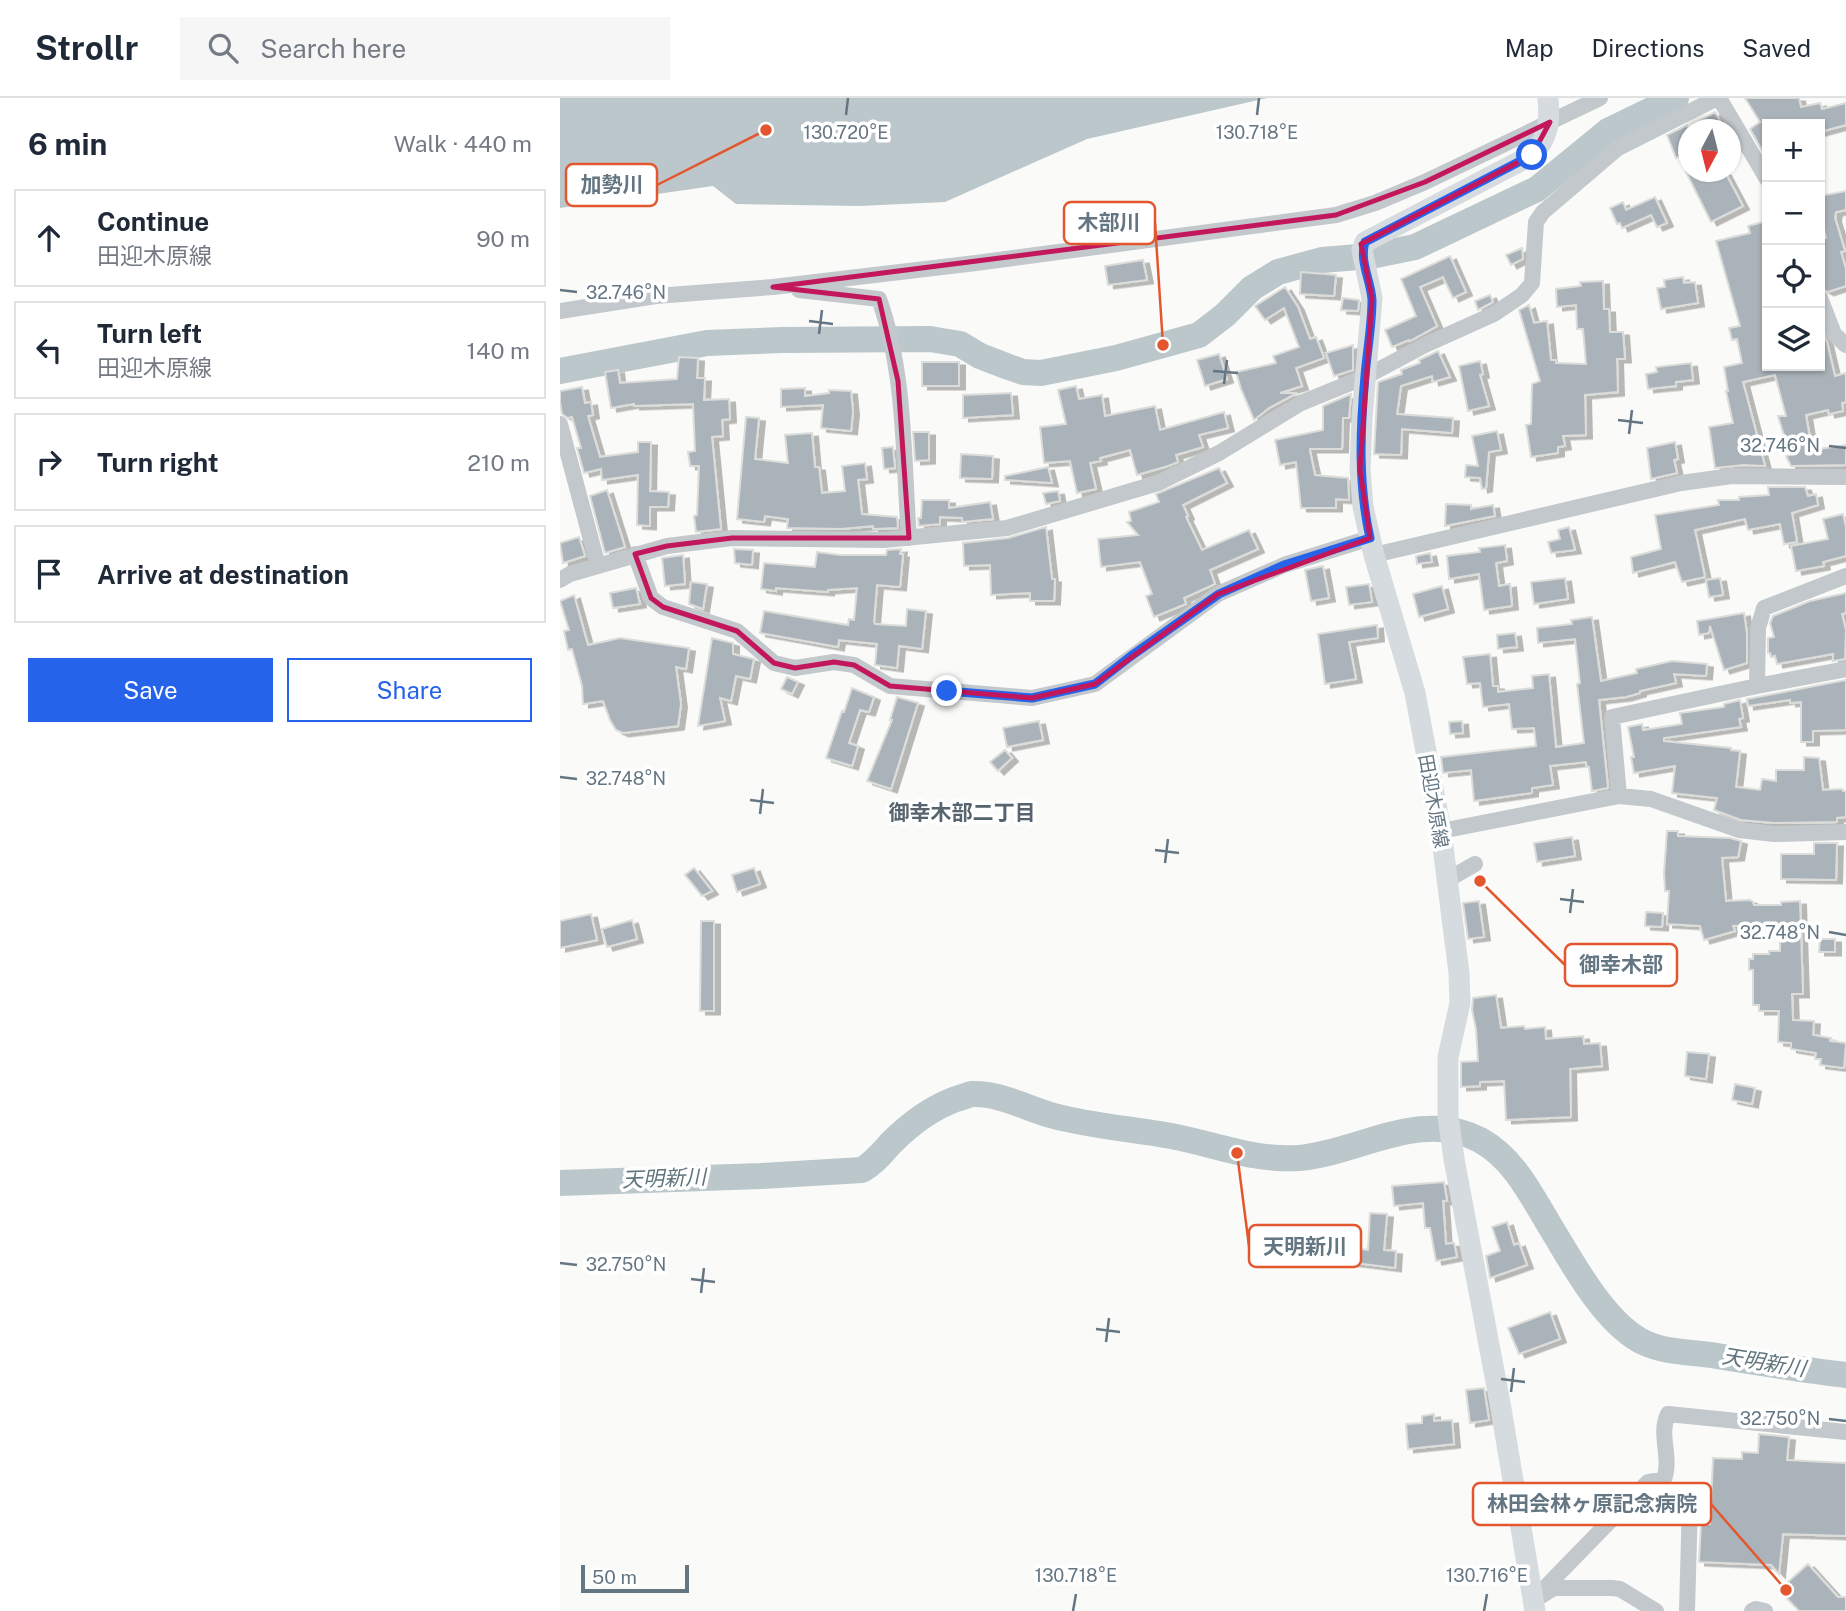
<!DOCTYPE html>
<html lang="en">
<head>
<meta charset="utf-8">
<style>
	:root { --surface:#fff; --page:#f6f6f7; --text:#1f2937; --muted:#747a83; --line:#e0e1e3; --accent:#2563eb }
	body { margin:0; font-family:"Public Sans","Noto Sans JP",sans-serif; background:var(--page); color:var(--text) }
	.controls { position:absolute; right:21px; top:21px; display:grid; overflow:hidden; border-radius:0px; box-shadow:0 2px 5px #0004 }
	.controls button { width:63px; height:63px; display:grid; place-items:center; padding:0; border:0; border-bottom:2px solid var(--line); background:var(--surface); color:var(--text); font:35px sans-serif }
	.compass { position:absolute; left:1118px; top:21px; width:63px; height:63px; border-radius:50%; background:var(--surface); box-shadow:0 2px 5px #0004; rotate:187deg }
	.scale { position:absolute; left:21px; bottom:18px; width:108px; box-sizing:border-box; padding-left:7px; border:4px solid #657683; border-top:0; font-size:19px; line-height:24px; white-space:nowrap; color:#657683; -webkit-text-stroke:5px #fff; paint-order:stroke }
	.stop { position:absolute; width:21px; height:21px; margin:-16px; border:5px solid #2563eb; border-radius:50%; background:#fff }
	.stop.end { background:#2563eb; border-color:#fff; box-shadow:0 2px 7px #0008 }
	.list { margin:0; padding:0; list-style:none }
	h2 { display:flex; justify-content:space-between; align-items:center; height:91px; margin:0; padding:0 28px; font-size:30px }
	h2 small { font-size:23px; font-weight:400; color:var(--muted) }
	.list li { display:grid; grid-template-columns:46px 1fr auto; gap:21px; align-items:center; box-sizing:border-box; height:98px; margin:0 14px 14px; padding:0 14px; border:2px solid var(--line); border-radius:0px }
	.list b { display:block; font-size:26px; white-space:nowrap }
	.list p { margin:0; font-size:23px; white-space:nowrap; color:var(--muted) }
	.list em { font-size:23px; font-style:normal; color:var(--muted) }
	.actions { display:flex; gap:14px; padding:21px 28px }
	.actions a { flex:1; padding:16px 0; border:2px solid var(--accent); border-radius:0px; text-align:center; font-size:24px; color:var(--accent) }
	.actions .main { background:var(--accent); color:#fff }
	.icon { flex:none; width:38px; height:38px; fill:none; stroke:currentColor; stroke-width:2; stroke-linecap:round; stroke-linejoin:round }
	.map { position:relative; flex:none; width:1286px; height:1513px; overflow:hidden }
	header { display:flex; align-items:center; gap:42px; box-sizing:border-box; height:98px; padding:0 35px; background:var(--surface); border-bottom:2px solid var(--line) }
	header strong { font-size:33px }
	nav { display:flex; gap:38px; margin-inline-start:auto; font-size:24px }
	.search { width:490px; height:63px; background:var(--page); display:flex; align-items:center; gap:18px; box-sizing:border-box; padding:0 24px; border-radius:0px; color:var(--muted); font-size:26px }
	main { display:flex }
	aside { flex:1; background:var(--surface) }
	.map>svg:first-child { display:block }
	.water { fill:#bbc7cb }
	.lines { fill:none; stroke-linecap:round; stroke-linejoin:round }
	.river { stroke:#bbc7cb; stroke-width:26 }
	.building { fill:#aab3b9; stroke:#dcdcda; stroke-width:2; filter:url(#shadow) }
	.minor { stroke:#c3c8cc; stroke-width:16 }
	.major { stroke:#d6dbdf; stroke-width:21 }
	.route { stroke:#2563eb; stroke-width:9 }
	.marked { fill:none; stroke:#c2185b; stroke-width:5; stroke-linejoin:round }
	.ticks { fill:none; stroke:#657683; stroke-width:2.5 }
	.labels { text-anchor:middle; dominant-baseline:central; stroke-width:7; stroke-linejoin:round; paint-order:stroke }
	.street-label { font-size:19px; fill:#657683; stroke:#fff }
	.neighbourhood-label { font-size:21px; font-weight:bold; fill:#57646e; stroke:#fff }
	.water-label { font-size:21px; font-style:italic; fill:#60757c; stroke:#fff }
	.ticks-label { font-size:18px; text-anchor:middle; fill:#657683; stroke:#fff; stroke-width:7; stroke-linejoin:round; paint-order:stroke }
	.leader { fill:none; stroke:#e4572e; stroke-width:2.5 }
	.callout-dot { fill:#e4572e; stroke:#fff; stroke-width:2.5 }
	.callout { fill:#fff; stroke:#e4572e; stroke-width:2.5 }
	.callout-label { font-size:21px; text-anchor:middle; font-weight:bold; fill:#657683 }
</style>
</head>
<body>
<header>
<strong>Strollr</strong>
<div class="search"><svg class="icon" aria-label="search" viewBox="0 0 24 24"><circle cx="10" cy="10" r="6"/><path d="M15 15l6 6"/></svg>Search here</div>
<nav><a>Map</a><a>Directions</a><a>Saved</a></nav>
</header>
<main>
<aside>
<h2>6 min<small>Walk · 440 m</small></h2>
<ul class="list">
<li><svg class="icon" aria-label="ahead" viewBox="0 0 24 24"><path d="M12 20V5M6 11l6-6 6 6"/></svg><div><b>Continue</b><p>田迎木原線</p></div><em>90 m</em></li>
<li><svg class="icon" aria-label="left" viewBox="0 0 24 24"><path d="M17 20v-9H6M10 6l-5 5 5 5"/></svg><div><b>Turn left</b><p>田迎木原線</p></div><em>140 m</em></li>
<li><svg class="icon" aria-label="right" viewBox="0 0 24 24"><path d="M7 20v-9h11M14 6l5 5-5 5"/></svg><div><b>Turn right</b></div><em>210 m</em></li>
<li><svg class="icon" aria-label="arrive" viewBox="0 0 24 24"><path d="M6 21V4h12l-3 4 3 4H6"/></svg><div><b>Arrive at destination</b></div></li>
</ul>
<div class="actions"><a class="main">Save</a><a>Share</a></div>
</aside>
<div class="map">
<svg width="1286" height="1513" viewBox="0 0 1286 1513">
	<defs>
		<filter id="shadow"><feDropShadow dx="6" dy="3.5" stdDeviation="0" flood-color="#0004"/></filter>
	</defs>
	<rect width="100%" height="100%" fill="#fafaf8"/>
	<path class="water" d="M0,0H707L527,41L385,104L299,108L176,106L153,88L0,110Z"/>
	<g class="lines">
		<path class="river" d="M0,273L147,245L223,242L370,241L400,246L420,258L446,268L463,274L481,275L556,260L639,237L665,217L692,190L718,174L762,162L811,158L855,149L977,91L1048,33L1116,0
			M0,1085L201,1078L302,1072C315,1064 321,1056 331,1045C350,1026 371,1010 396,1001C401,1000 407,997 412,996C441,995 467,1011 494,1018C532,1028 572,1031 611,1038C654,1046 694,1063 739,1060C798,1055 861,1010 920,1042C955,1061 972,1099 993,1133C1014,1168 1047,1228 1085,1245C1107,1255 1134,1254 1157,1258C1200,1265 1243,1272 1286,1277"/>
	</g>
	<path class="building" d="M1185,0H1239L1241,9L1260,5L1262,11L1286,5V27L1260,34V26H1207V61L1190,31L1200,24Z
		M1155,14L1165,32H1129V55L1116,60L1107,37L1127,27L1128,31Z
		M1126,74H1165L1183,108L1151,124Z
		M1286,93V112L1276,114L1275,120L1285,153L1281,154L1286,171V188L1268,194L1261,190L1260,184V141L1266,140L1260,111V98Z
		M1095,99L1107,125L1097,129L1091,117L1062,130L1060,125L1057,126L1050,110L1063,104L1066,112Z
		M1207,123V219L1203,220L1207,242V268H1260V234L1262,233L1267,244L1275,278L1286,275V304L1282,305L1283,313L1269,316L1268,312L1246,317L1252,352L1286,347V367L1231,368L1226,358L1230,357L1218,318H1226L1215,277L1183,284L1205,368L1184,367L1155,370L1149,329L1173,325L1166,293H1168L1164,269L1182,265L1177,241L1172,242L1169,230L1180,228L1156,143L1190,135L1188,128Z
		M962,150L963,161L951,167L946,157Z
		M890,158L906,194L893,200L883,179L860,189L877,228L850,243L849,242L832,249L825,232L856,218L841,181Z
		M583,162L587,182L548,187L545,168Z
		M741,174L776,177L774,198L740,196Z
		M1123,179L1124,185L1135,184L1138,205L1101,211L1097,190L1105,189L1104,182Z
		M1043,183L1044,211H1049L1050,234H1063L1065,261H1057L1058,294L1025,297L1026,337L1003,338L1005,348L998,349V355L971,359L966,327L971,326L972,286L980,283L959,212L969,207L974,225L987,223L991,262H996V265L1026,266L1023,231H1017L1016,207L997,209L996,191L1021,188L1020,184Z
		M725,189L738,209L750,241L756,239L764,260L736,270L742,288L720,295H737L709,310L694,322L681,291L676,274L716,265L713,258L739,249L724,210L705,222L695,208Z
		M930,197L933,204L918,212L915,203Z
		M783,200L799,202L798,213L781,212Z
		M793,247V272L774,278L766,255Z
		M878,253L890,279L873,284L872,278L841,288L837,316L893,320L892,335L842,331L841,357L814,356L818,284L842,276L841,272L860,265L859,262Z
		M659,256L667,281L645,288L637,262Z
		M119,259L138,260L137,280H145L144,302L169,301L170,321L162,322L163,338L152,339L161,431L136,434L134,418L137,417L139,368H130L128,354L135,353L133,306L74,308V306L51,310L45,274L58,272L60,285L117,281Z
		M920,263L923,276L920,277L929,308L908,313L899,268Z
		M362,264H399V288H362Z
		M1131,265L1133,282L1116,284V288L1088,291L1086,276L1097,274L1096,269Z
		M516,288L519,301L542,297L545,318L595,308L600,332L664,314L668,330L639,337L643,349L616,357L618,364L608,368L577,377L570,352L540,360L541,363L530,365L536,391L517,395L510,363L484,365L480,329L506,326L498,292Z
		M22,289L25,305L31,304L33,317L28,318L40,359L78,354V344H91L90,393L109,394L108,409H90V428L77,427L78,377L42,382L41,371L24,375L17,350H21L12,319L8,320L2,316L0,304V293Z
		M245,290V298L269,295V292L291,293L293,314L291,333L261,330L263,307L221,309V291Z
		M451,295L453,317L403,320V297Z
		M791,296L789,320H783L782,351H750V353L755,377L788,380L789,402L776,401V410H741L736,364L720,367L715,342L763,332V308Z
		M186,319L199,320L195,361L228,365L225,337L252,335L255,369H259L262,395L285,393L282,368L305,365L307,381L298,382L302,416L337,419L338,430L313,431V428L281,431L227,430L228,421L205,418L204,424L177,421Z
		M937,333L941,352L929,354L926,390L922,391L920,380L905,379L906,367L918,368L912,338Z
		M353,334H369V362L355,363Z
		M1115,344L1118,361L1114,362L1117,375L1091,381L1087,350Z
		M333,349L335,370L324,371L322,350Z
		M401,356L433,358L432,381L400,380Z
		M488,369L492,385L445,382V378Z
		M659,370L667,385L623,407L628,418L626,419L642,452L689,432L698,451L650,472L655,486L624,500L626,506L594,519L586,498L592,496L580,464L541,469L538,441L578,437L567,424L571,423L569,414L599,404L596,396Z
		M1208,389H1245L1248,398L1256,396L1258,407L1232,415L1237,444L1224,446L1220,426L1188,432L1185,421L1135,432L1145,479L1122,484L1115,464L1073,475L1071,459L1101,451L1095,417L1159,407L1158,402H1179V399L1209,397Z
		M47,392L65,449L45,455L30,398Z
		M498,393L500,403L486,406L483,395Z
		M362,402H389V410L430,404L433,421L402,424V420L380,419V426L359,428L358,420H361Z
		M886,406L911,407V411L933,407L935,418L885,428Z
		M1283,416L1286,429V458L1263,464L1264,468L1236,473L1231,448L1268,441L1263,421Z
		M486,429L492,481H495L494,503H470V495L431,497L430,467L404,468L403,445L448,440Z
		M1009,429L1015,452L991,455L988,444L1000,441L998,432Z
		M19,439L25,458L3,465L0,445Z
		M945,447L947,463L936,465L939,488L950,486L952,508L924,512L919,476L889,481L887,458L920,454L919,450Z
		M174,451L193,452L192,467L175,465Z
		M341,451L340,456H343L340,489L317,487L314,524L315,526L346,528L347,511L366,513L362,551L339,548L337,570L315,567L317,546L279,542L278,549L200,535L204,513L288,527L289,521L294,522L297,490L268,492V494L216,490V493L201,491L204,465L255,469L257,454L280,457H326L327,452Z
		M870,455L872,464L857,466L856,458Z
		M123,457L125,486L105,488L102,460Z
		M763,468L769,500L751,503L745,472Z
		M1005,480L1008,501L974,506L971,484Z
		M1160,480L1163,497L1149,499L1146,482Z
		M131,484L147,486L143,511L129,506Z
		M809,486L812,504L789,507L786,489Z
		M882,488L888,511L859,519L853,496Z
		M76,490L80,506L53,510L50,495Z
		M1286,495V515L1282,516L1286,532L1285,561L1273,563V556L1217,566L1215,558L1211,559L1210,555H1208V540L1214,539L1210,525L1213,518L1250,503Z
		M14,497L28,547L60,540L129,550L126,571L116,569L121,606L118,628L63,635L56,632L50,622L43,603L23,606L22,588L12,551L8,552L4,533L9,532L0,503Z
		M1184,515L1187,536V565L1164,572L1150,528L1149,535L1139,537L1137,523Z
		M1032,519L1041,583L1077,575L1076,571L1112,563L1147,566L1146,578L1114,576L1116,585L1080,593V595L1066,599L1039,602L1048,690L1032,693L1029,669H1027L1026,664L990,668L993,687L972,690V695L914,703L911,672L883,675L881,659L976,648L974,630L952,631L949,606L923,609L920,585L907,586L903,559L930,556L933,588H938V594L973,590L972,578L989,576L996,649L1024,645L1017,586L1020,585L1015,541L978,545L977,530L1012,526L1011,522Z
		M817,527L818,540L789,544L796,581L765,586L758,536Z
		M955,535L957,549L938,551L937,537Z
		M152,540L173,545V556L194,561L190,581L176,578L171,603L160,600L165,623L138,628Z
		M227,579L238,584L232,596L221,591Z
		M1286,582V632L1253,633V644H1241V604L1230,605V602L1188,608L1187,601Z
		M292,590L314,599L309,614L300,612L289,645L298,648L292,668L266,660L282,613L284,614Z
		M337,599L358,605L331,691L307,683L332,622H330Z
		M1180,602L1183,620L1179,621L1181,629L1104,640V643L1171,650V652L1180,653L1176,689L1200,692L1202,681L1216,683V672H1244V659L1259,660L1263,692L1282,691L1283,693H1286V719L1277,720V724L1214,725L1181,722L1154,712L1157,700L1112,695L1115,668L1074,675L1071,659H1074L1068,629L1082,626L1083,632L1122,626L1120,615L1164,609V606Z
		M479,623L483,642L447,649L443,630Z
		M902,623L903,635L890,636L889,624Z
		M445,652L452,660L438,673L430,664Z
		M1107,733H1118V738L1170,740L1181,743L1178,759L1162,760L1166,803L1190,802L1193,804L1194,807H1221V804L1240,803L1243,896H1232L1233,922L1254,923L1253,937L1271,940L1270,943L1286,945L1284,970L1260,967L1261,961H1255L1256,955L1231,951V945L1218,944L1219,913H1199V907H1193V872H1189V861H1193V856H1209V853H1220V826L1173,828L1175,833L1144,842L1140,828L1107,826L1109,793H1105L1104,775Z
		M1012,739L1015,758L977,764L974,745Z
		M1254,745H1277L1276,782L1221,781V756H1254Z
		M134,770L152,793L142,798L125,777Z
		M194,770L200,786L177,794L172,777Z
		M919,803L924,839L908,841L903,805Z
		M1086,814L1103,815L1102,829L1085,828Z
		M31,816L37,842L0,850V823Z
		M72,822L77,841L47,849L42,831Z
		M141,823H154V913H140Z
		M1260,841H1275V854H1259Z
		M936,897L941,930L964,928L965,931L985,929L986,941L1023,938L1024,946L1040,945L1042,968L1010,971L1011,1019L946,1022L944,983L920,984V988L901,989V964L918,963L916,931L912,912L913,900Z
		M1127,954L1149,956L1146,981L1125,978Z
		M1175,986L1195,990L1192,1006L1172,1002Z
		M884,1084L887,1103H883L886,1146L894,1145L897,1159L876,1163L870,1130H865L863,1105L834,1108L832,1088Z
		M810,1115L827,1116L824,1152L836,1153L835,1170L787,1164L790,1149L808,1152Z
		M947,1124L954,1147L959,1145L967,1167L930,1180L926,1158L940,1153L932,1129Z
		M990,1214L1000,1241L959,1256L948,1230Z
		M924,1290L929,1322L910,1325L906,1292Z
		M874,1316V1323L892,1322L894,1346L848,1351L846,1326L862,1325V1318Z
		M1199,1336L1229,1339L1227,1362L1286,1365V1438L1223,1436L1219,1476L1211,1467L1139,1464L1141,1426H1150L1153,1360L1182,1361V1354L1198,1355Z
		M1248,1466L1278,1499H1286V1513H1239L1219,1492Z"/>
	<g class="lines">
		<path class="minor" d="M1159,0L1207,81
			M239,192L319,201C346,276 343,361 349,440
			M1260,200L1274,236L1286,247
			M0,213L96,198L213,189L416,165L776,117L815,105L865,84L1040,0
			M0,326L38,468
			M75,456L91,500L103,509L177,533L214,565L235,570L274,564L294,567L330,588L472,600L535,586L658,496L724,467L810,440
			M814,457L1121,385L1172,378L1286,379
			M1286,478L1204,510L1198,530L1197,588L1286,571
			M0,482L10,476L107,448L172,440L324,442L447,430L598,385L659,355L741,305L805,279L865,247L934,216L962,197L972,185L976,124L983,114L1058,50L1157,0
			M1059,698L1052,619L1197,588
			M881,733L1059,698L1091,701L1179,732L1214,736L1286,734
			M887,782L915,766
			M981,1498L994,1490H1052L1060,1491L1096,1513
			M973,1502L1088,1384L1104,1381C1112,1360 1098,1336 1108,1316L1286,1334
			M1127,1513L1130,1403
			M1192,1513L1196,1511L1205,1513"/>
		<path class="major" d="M975,1513L940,1305L894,1061L888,1018V959L900,905L899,875L881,733L855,595L814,457L803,409L800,371L802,320L812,200L802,152L805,144L972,57C989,39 990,23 988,0"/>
	</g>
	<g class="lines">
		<path class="route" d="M387,593L472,600L535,586L571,558L659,496L724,467L810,440C798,386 800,333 805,278C807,253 812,227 812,202C811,183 799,163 805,144L972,57"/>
	</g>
	<path class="marked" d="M990,24L972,57L801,146L812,200L800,371L810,440L658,496L535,586L472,600L330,588L294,567L274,564L235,570L214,565L177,533L103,509L91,500L75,456L107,448L172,440H349L338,283L319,201L213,189L776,117L865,84Z"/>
	<path class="ticks" d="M286,17L288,0M697,17L699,0M0,192L17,194M249,223L273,226M259,236L262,212M653,273L678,275M664,286L667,262M1058,322L1083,325M1069,336L1072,312M1269,348L1286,350M0,679L17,681M190,702L214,705M200,716L203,691M595,752L619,755M605,765L608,741M1000,801L1024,804M1010,815L1013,791M1269,834L1286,837M0,1165L17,1167M131,1181L155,1184M141,1195L144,1170M536,1231L560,1234M546,1244L549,1220M941,1281L965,1284M951,1294L954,1270M1269,1321L1286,1323M513,1513L516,1496M924,1513L927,1496"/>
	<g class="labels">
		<g class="street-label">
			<text transform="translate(874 703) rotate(80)">田迎木原線</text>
		</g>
		<g class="neighbourhood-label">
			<text x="402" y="714">御幸木部二丁目</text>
		</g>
		<g class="water-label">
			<text transform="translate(104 1080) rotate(-2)">天明新川</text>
			<text transform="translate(1204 1264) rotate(9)">天明新川</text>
		</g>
	</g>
	<g class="ticks-label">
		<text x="286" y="41">130.720°E</text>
		<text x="697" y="41">130.718°E</text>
		<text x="66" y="201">32.746°N</text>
		<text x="1220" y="354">32.746°N</text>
		<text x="66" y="687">32.748°N</text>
		<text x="1220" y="841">32.748°N</text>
		<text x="66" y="1173">32.750°N</text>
		<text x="1220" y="1327">32.750°N</text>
		<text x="516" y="1484">130.718°E</text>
		<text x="927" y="1484">130.716°E</text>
	</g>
	<path class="leader" d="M206 32L97 87M603 247L595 125M920 783L1005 867M677 1055L689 1148M1226 1492L1151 1406"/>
	<g class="callout-dot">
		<circle cx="206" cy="32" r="7"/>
		<circle cx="603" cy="247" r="7"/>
		<circle cx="920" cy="783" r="7"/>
		<circle cx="677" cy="1055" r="7"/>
		<circle cx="1226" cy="1492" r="7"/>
	</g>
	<g class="callout">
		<rect x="6" y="66" width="91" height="42" rx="7"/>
		<rect x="504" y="104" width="91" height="42" rx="7"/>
		<rect x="1005" y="846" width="112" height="42" rx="7"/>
		<rect x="689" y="1127" width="112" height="42" rx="7"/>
		<rect x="913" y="1385" width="238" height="42" rx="7"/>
	</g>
	<g class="callout-label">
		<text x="52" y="94">加勢川</text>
		<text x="549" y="132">木部川</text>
		<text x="1061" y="874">御幸木部</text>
		<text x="745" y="1156">天明新川</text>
		<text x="1032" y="1413">林田会林ヶ原記念病院</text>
	</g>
</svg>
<div class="controls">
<button>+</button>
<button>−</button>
<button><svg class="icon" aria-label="locate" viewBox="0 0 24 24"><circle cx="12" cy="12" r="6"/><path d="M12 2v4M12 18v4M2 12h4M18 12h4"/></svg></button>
<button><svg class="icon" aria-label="layers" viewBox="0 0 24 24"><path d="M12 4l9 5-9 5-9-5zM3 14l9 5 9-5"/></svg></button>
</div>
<svg class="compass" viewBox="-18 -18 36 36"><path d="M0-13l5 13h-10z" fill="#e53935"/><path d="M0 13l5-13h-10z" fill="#747a83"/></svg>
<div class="scale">50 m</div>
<div class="stop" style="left:972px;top:57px"></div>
<div class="stop end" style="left:387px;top:593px"></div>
</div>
</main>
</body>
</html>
